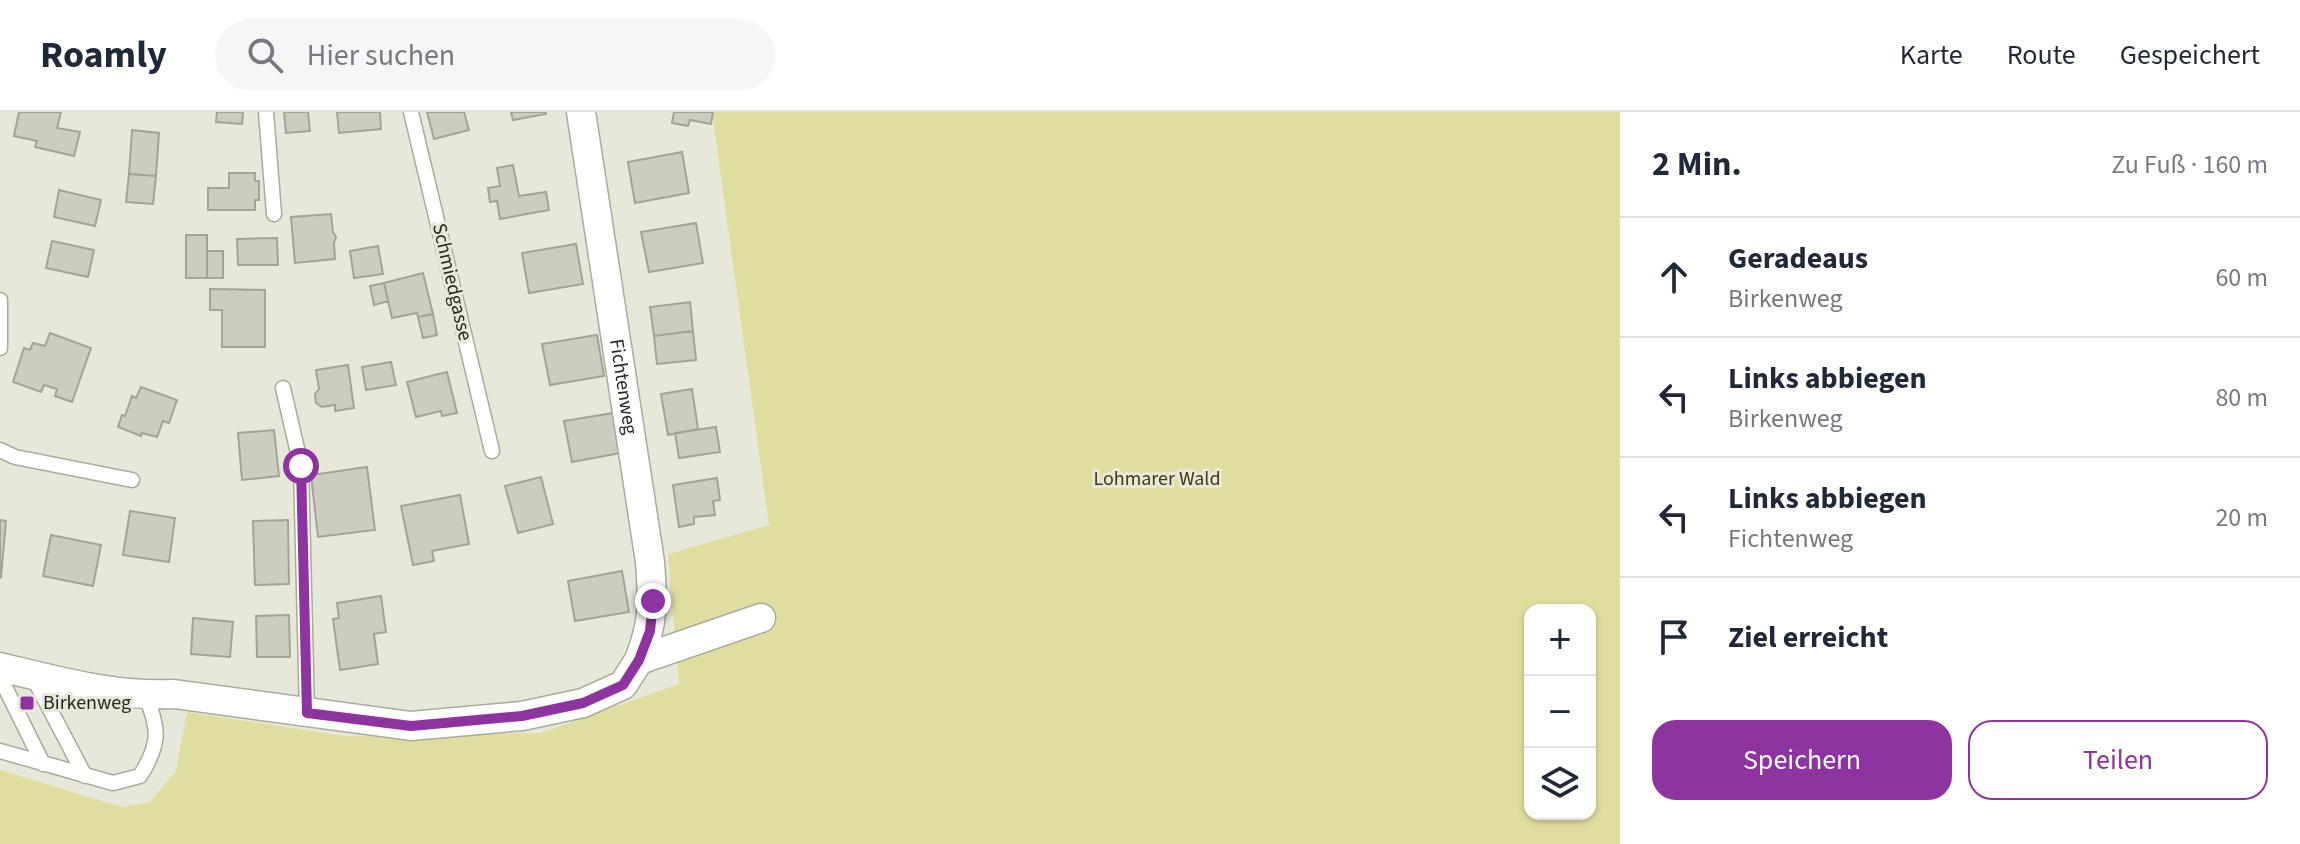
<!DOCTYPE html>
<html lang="de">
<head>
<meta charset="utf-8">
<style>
	:root { --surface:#fff; --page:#f6f6f7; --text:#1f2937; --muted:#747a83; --line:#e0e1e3; --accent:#8e34a0 }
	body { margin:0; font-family:"Source Sans 3",sans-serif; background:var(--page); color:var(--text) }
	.controls { position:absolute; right:24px; bottom:24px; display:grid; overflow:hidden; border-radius:16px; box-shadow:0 2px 6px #0004 }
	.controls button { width:72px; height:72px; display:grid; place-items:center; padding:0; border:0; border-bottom:2px solid var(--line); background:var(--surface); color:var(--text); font:40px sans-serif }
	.stop { position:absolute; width:24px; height:24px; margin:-18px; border:6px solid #8e34a0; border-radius:50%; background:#fff }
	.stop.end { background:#8e34a0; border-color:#fff; box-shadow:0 2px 8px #0008 }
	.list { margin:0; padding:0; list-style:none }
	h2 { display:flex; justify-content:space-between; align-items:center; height:104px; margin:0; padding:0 32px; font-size:34px }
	h2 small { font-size:26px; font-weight:400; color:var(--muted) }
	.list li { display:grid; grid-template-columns:52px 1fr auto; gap:24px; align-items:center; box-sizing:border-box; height:120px; padding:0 32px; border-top:2px solid var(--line) }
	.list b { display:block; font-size:30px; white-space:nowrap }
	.list p { margin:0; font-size:26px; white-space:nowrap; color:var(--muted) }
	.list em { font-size:26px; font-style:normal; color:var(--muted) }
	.actions { display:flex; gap:16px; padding:24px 32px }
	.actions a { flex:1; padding:18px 0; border:2px solid var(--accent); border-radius:24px; text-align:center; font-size:28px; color:var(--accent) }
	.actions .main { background:var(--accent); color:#fff }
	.icon { flex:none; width:44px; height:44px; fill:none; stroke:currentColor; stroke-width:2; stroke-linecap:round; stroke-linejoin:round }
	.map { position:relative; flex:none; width:1620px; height:732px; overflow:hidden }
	header { display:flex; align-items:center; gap:48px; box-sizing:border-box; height:112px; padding:0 40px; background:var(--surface); border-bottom:2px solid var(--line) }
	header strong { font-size:38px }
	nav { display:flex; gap:44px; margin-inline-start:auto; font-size:28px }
	.search { width:560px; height:72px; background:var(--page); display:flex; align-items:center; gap:20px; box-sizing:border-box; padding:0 28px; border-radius:44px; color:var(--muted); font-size:30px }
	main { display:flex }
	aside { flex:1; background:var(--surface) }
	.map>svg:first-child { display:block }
	.green { fill:#e0de9f; fill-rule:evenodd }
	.building { fill:#cdcdbf; stroke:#a3a396; stroke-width:2 }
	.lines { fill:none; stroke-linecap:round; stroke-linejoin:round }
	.lane-casing { stroke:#aaaa9d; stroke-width:17 }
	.street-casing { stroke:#aaaa9d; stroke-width:31 }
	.lane { stroke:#fff; stroke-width:14 }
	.street { stroke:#fff; stroke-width:28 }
	.route { stroke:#8e34a0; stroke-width:10 }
	.poi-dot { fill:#8e34a0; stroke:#e8e8da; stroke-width:3 }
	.labels { text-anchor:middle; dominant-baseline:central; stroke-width:6; stroke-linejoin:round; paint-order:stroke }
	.street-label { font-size:20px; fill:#272722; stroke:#e8e8da }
	.park-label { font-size:20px; fill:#3f3d0a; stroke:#e8e8da }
	.poi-label { font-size:20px; fill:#272722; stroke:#e8e8da; text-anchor:start }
</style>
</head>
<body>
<header>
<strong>Roamly</strong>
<div class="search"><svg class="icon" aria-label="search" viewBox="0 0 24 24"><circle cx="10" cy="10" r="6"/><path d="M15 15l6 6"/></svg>Hier suchen</div>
<nav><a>Karte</a><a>Route</a><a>Gespeichert</a></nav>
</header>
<main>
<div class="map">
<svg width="1620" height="732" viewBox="0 0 1620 732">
	<rect width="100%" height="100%" fill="#e8e8da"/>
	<path class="green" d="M712,0H1620V732H0V658L122,695L150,690L176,659L187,600L345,624L541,621L679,572L668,442L769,413ZM1530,498H1590V702H1530Z"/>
	<path class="building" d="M19,0H61L57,16L80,20L74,44L35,35L37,29L14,24Z
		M217,0H243L242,12L216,10Z
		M284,0H308L310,19L286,21Z
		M337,0H380L381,17L339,21Z
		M427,0H464L469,18L434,27Z
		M511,0H546V2L513,8Z
		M674,0H713L711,12L690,8L688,14L672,11Z
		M132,18L159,21L156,64L129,62Z
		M682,40L689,81L635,91L628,50Z
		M513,53L519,84L546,80L549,98L500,107L497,89L490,90L488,76L500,74L497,56Z
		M229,61H255V69H259V88H255V98H208V76H229Z
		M129,62L156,64L153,92L126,90Z
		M59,78L101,88L95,114L54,105Z
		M331,102L333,120L336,125L334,131L335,147L295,151L291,105Z
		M696,111L703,151L649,160L641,120Z
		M186,123H207V166H186Z
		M277,126L278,153H238L237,127Z
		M52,129L94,138L88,165L46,156Z
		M576,132L583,172L529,181L522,141Z
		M378,134L383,162L354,166L350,139Z
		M207,139H223V166H207Z
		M423,161L433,202L418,205L417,201L392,206L384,171Z
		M384,171L388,189L374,193L370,174Z
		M210,177L265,178V235H222V198H210Z
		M690,190L693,219L654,224L650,195Z
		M433,202L437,223L423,226L418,205Z
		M693,219L696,248L657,252L654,224Z
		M50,221L91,236L72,290L55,284L57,277L44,273L41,280L13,270L24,236L30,238L33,231L45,234Z
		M597,223L604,264L550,273L542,232Z
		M391,250L396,273L366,278L362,255Z
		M348,253L354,296L335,299V293L322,295L316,291L315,282L319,277L316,258Z
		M447,260L457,301L442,304L441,299L416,305L407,270Z
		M141,275L177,288L169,311L163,309L157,325L142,321L141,324L118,315L122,303L125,304L132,284L136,286Z
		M692,277L698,317L668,323L661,282Z
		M619,300L626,340L572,350L564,309Z
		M716,315L720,340L679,346L675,321Z
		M274,318L279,364L242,368L238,321Z
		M367,355L375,418L318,425L311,363Z
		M541,365L553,412L518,421L505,374Z
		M717,366L720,388L713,389L715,403L694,405V412L679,415L673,373Z
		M460,383L469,432L432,439L434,449L413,453L401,394Z
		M130,399L175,406L169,450L123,443Z
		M0,408L6,409L1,465L0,464Z
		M288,408L289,472L255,473L253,409Z
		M51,423L101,433L93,474L43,464Z
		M622,459L629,500L575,509L568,469Z
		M381,484L386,520L374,522L378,552L340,558L333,507L339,506L337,491Z
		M289,503L290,545H257L256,504Z
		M193,506L233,510L230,545L191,542Z"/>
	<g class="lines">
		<defs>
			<path id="lane" d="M266,0L274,102
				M411,0L492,339
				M0,188V236
				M283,276L301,354L307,601
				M0,338L15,345L132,368
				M0,565L43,652
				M33,565L85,664
				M0,639L113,671L140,664C160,632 160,617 145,583"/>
			<g id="street">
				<path id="s1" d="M581,0L650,450C653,490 654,510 639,548"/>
				<path d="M0,555C58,569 114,585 174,582L411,614L522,604L583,591L623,573L639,548L761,506"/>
			</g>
		</defs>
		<use href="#lane" class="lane-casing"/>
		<use href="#street" class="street-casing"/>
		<use href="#lane" class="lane"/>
		<use href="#street" class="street"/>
	</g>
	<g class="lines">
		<path class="route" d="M301,354L307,601L411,614L522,604L583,591L623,573L639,548L650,519L653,489"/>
	</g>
	<rect class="poi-dot" x="19" y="583" width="16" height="16" rx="4"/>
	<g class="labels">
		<g class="street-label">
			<text transform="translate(452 170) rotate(77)">Schmiedgasse</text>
			<text stroke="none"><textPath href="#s1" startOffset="278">Fichtenweg</textPath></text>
		</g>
		<g class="park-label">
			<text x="1157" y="367">Lohmarer Wald</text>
		</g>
		<g class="poi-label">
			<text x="43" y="591">Birkenweg</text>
		</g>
	</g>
</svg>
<div class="controls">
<button>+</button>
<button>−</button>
<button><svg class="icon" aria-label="layers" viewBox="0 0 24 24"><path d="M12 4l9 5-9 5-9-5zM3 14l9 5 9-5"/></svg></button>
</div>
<div class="stop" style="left:301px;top:354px"></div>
<div class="stop end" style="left:653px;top:489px"></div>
</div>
<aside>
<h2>2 Min.<small>Zu Fuß · 160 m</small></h2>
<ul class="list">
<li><svg class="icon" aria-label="ahead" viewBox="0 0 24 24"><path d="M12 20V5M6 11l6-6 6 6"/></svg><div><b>Geradeaus</b><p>Birkenweg</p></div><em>60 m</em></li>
<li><svg class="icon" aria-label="left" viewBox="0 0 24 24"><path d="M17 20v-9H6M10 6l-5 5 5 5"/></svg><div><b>Links abbiegen</b><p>Birkenweg</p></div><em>80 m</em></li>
<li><svg class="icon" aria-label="left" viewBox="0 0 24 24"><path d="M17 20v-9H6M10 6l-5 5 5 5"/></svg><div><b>Links abbiegen</b><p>Fichtenweg</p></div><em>20 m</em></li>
<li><svg class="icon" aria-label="arrive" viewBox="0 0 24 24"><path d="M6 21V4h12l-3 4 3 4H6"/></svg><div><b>Ziel erreicht</b></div></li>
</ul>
<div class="actions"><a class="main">Speichern</a><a>Teilen</a></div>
</aside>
</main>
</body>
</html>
